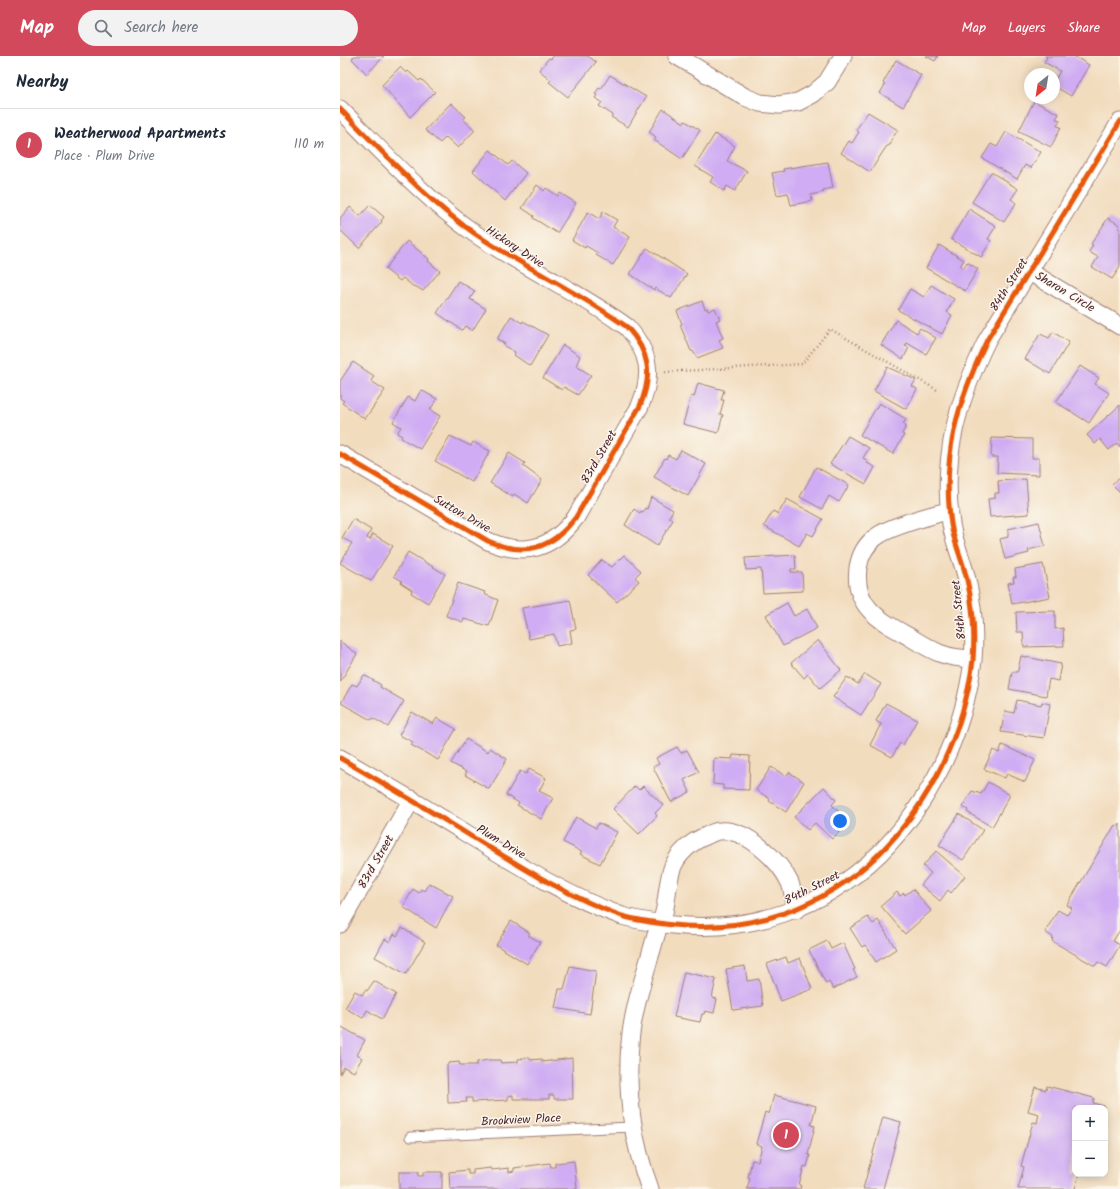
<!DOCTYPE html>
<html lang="en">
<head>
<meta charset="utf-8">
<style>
	:root { --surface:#fff; --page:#f2f2f3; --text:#1f2937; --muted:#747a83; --line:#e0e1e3; --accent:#d1495b }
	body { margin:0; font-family:Kalam,sans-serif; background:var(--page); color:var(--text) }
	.controls { position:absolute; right:12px; bottom:12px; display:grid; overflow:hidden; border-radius:8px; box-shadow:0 2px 10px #0003 }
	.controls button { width:36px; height:36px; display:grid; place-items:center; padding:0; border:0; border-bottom:1px solid var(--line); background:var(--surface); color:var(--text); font:20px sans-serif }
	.compass { position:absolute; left:684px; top:12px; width:36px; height:36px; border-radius:50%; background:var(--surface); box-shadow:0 2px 10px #0003; rotate:210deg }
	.you { position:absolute; left:500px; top:765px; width:14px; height:14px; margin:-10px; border:3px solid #fff; border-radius:50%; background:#1a73e8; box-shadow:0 0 0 6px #1a73e833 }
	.badge { display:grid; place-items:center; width:26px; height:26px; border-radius:50%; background:var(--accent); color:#fff; font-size:13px; font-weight:700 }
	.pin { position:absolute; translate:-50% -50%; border:2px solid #fff; box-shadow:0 1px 4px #0006 }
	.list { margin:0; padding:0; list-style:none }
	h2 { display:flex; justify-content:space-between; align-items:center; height:52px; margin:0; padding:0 16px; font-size:17px }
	h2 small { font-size:13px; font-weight:400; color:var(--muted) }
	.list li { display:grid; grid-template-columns:26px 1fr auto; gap:12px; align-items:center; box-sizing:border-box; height:72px; padding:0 16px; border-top:1px solid var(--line) }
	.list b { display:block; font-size:15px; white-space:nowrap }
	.list p { margin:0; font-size:13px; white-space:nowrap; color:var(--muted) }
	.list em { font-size:13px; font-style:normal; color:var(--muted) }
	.icon { flex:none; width:22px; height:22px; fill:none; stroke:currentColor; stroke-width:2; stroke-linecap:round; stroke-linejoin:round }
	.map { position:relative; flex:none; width:780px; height:1133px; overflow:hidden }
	header { display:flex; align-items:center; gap:24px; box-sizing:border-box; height:56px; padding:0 20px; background:var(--accent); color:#fff }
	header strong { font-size:19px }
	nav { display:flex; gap:22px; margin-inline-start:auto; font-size:14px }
	.search { width:280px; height:36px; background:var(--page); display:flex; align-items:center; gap:10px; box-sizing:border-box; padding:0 14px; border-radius:22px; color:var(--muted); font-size:15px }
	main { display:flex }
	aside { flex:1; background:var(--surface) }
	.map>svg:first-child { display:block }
	.building { fill:#cfacf3 }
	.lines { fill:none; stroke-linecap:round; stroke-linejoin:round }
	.service-casing { stroke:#9e7e74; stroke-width:11 }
	.minor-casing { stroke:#9e7e74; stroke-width:19 }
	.path { stroke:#9e7e74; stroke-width:2.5; stroke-dasharray:1 3; stroke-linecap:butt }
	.service { stroke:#fff; stroke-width:9 }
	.minor { stroke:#fff; stroke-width:17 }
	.cycleway-casing { stroke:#fbf7ec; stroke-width:8 }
	.cycleway { stroke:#e8590c; stroke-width:5 }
	.labels { text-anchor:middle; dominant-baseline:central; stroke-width:3; stroke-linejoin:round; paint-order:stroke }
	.street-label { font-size:12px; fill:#4a1f2b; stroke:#fbf7ec }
</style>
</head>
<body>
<header>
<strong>Map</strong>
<div class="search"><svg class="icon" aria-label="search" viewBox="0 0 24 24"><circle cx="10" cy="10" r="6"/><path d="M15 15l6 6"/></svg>Search here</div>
<nav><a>Map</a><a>Layers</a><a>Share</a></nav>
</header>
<main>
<aside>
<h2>Nearby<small></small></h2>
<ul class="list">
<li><span class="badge">1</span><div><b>Weatherwood Apartments</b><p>Place · Plum Drive</p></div><em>110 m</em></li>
</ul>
</aside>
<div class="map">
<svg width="780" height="1133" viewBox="0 0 780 1133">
	<rect width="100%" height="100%" fill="#fbf7ec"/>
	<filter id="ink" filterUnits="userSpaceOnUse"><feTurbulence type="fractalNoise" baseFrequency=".025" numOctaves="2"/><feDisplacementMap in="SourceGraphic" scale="8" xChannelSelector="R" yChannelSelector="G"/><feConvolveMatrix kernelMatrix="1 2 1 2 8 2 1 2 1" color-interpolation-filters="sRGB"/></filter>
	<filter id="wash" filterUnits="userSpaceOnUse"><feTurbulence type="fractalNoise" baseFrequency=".012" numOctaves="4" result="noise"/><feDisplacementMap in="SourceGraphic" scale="16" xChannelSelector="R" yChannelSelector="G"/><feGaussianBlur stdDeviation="0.9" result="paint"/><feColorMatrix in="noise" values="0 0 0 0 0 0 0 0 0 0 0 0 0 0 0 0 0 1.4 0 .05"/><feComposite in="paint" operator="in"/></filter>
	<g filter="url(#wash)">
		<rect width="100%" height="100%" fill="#f2dcbe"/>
		<g id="blocks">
			<path class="building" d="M14,0H44L27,18L12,3Z
				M213,0H248L256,6L228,41L209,26L211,24L199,14L209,2L211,3Z
				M586,0H598L595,5Z
				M705,0H734L749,9L731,40L714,30V26L720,15L704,6L707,2Z
				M556,4L581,19L563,51L540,37L545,29L543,27Z
				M60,11L66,17L68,15L79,25L81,23L95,36L70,61L42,29Z
				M270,19L306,41L288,71L271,61L273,59L259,50L262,46L255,42L257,39L255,38L259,32L261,33Z
				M694,45L719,58L716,63L720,64L717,70L721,71L711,91L679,75Z
				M111,47L126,61L123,63L135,74L118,92L106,81L100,87L85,74Z
				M323,53L344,67L345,65L360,74L342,103L314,84L316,81L309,76Z
				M528,56L558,74L551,84V88L546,91L530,116L501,97L509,85L512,87L519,76L516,74Z
				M666,76L701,96L691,112L685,109L677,123L642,102L651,88L657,91Z
				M375,78L395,90L387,105L407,115L395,135L387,130L384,135L370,126L373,121L355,110Z
				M150,94L168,109L172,105L186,117L165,145L133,115Z
				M488,106L493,132L483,134L484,136L471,139L472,145L451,149L448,137L437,139L432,117L444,115L443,113Z
				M651,116L678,133L671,143L676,147L664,166L632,146Z
				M197,129L204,135L206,132L218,140L220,137L236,147L217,177L193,162L194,160L182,152Z
				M30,149L44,161L41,165L42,166L19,192L0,174V162L10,151L20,160Z
				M629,153L656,170L648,183L651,185L641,201L611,183Z
				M248,156L259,163L263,156L277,164L273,171L290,181L273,209L256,199L258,197L246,190L245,192L232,184Z
				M768,162L780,169L778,171L780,172V211L772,223L752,211L758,201L749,196L753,189L751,188Z
				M67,185L89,203L88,205L100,215L83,235L75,230L74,231L63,222L60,225L45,213Z
				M599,189L624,204L620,210L624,212L627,206L638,213L625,235L586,212Z
				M307,192L347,218L331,242L315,232L314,234L290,218Z
				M118,225L135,235L130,243L146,253L132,275L125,270L122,274L97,257Z
				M591,229L614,243L607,256L612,259L602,278L558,254L570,233L584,241Z
				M362,245L365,253L367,252L368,255L375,252L380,263L376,265L383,282L379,284L383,292L357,302L353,295H351L340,269L342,268L337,255Z
				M171,260L182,267L183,265L208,279L190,310L174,299L175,296L164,290L165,288L157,283Z
				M556,264L577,277L580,272L596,282L586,298L567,287L565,290L569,292L563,303L541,289Z
				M713,276L729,286L710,318L685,303L700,278L709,282Z
				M223,289L240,300L236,310L251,319L238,339L224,331L222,334L203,322Z
				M13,306L34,320L31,325L45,334L25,363L2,347L4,345L0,342V325Z
				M740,310L759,322L755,328L769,337L749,367L716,346Z
				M547,311L576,324L572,330L577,333L566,353L534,335Z
				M358,327L384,334L381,344H384L380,358L383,359L378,377L343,368L351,340L354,341Z
				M81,334L97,343L90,354L100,360L80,393L61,382L62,380L57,377L61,371L53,366L68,341L75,345Z
				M539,347L566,363L563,368L566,370L562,378L564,379L553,398L520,379Z
				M780,349V391L777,387L769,394L760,383L755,388L747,379Z
				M110,380L131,390L133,386L150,395L132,426L95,405Z
				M508,380L529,392L523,402L528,405L527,407L535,411L526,428L490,408Z
				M652,382L692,383V402H699V419L657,417L658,401H651Z
				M341,394L366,408L348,440L314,421L325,402L326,403L328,399L336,403Z
				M169,397L185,407L183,410L202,424L188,447L174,438L173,441L150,427Z
				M476,411L509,429L499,446L489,440L482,453L460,441Z
				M780,421V436L772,428Z
				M686,423L689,458L650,461L648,443L655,442V437H659L658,425Z
				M311,441L333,454L329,461L333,464L317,490L285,469L294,453L300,457L301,455L303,456L305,452L307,453Z
				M447,443L483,463L473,480L467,477L459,490L424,470L433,455L438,458Z
				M13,463L31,474L27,482L30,484L33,478L53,490L31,525L0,507L12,487L2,482Z
				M699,466L705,490L688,494L689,497L665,503L660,483L668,481V473Z
				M68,496L105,518L88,547L71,537L72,534L61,527L62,525L54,520Z
				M284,499L301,515L295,521L299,525L277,546L248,519L262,504L272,511Z
				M455,499L456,513H451V516H462L463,535L423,537L421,513L406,514L405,502Z
				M703,508L710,541L672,548L668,527L674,526L673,521H676L675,513Z
				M118,527L145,536L144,538L158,544L149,570L124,563L123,566L106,560Z
				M230,544L236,573L230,574L232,587L217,590L214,578L189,583L182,552Z
				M447,547L454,560L467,553L477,572L443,590L426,559Z
				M715,555V573L723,572L724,590L684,591L683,576H677L676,556Z
				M478,584L501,614L480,632L468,618L464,622L451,607Z
				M0,585L17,598L0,626Z
				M681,600L721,608L718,625L709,623L706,640L669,633L672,616H677L678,614Z
				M525,618L541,628L521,659L493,641L507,621L518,628Z
				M24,619L41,629L40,631L64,645L48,671L33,662L31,664L1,647L12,628L17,630Z
				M677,644L701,649L702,646L710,648L704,682L661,676L665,655L674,657Z
				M546,647L577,664L563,689L560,687L552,701L530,689L541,668L536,665Z
				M72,656L93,668L97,662L116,673L98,704L71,689L73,686L59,679Z
				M126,683L148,696L150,692L167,703L149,733L125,719L127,716L111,707Z
				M662,689L695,704L685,726L667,718L665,722L644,713L653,694L659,697Z
				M337,691L341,697L347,694L359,716L344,724L350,736L331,746L313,711L319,708L316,702Z
				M393,699L410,700L409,734L383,733V729L373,728L374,702L392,703Z
				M431,711L446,720L449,716L464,726L446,756L429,745L430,743L416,734Z
				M189,713L206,722L199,735L213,742L201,763L177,749L179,747L166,739L180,715L186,718Z
				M648,726L670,739L652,771L627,756L628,754L622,751L632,735L641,738Z
				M295,730L299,734L303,730L323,749L315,757L317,760L299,778L273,753Z
				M484,731L496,744L492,749L509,766L492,783L475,767L468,774L454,761Z
				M619,758L643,774L623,804L599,789Z
				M236,761L256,772L259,767L277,776L260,808L240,798L242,796L223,786Z
				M780,768V874L773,885L780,889L767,911L758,906L755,910L712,885L713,881L705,876L718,854L727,859L732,852L727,849L775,769L778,771Z
				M596,795L625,820L611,837L608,834L600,845L581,829L591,817L583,810Z
				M89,827L113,840L96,872L63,851L73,833L79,837L81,833L84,835Z
				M573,833L591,855L565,878L541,850L557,836L560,840L564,837L565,839Z
				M528,861L533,868L538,864L556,893L536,906L525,889L522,891L510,872Z
				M171,865L190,877L188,879L200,886L187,908L156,889Z
				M62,872L85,886L66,918L35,901L45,883L50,886L54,878L57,880Z
				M487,885L491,893L503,887L515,913L513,914L517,921L493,933L489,926L486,928L469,894Z
				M446,901L448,907L460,902L472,933L441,945L427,908Z
				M230,910L256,915L250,958L215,952L219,933H224Z
				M405,910L407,925L419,923L423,950L393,954L386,913Z
				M344,916L376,923L372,942L377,943L374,957L365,955L364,958H362L360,966L334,961Z
				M34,925L56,938L42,963L27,954L23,962L5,952L15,935L22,939L25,934L27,935Z
				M0,970L25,984L17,999L22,1002L14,1016L4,1011L0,1018Z
				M190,1002V1004L202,1003V1006L232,1002L233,1043H214V1039H209V1043H173V1039L168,1040V1044L132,1046V1042H126L127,1046L108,1047L107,1009L109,1007L119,1006L120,1009H137V1006L148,1004H160L161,1007L178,1006V1003Z
				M707,1030L754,1042L753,1047L764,1050V1052H735V1118H739L735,1133H678L684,1111L681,1110L693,1066L697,1067L699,1058L688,1055L695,1031L706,1034Z
				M434,1039L476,1050L471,1069L475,1070L468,1099H470L467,1111L464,1110L459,1129L461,1130L460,1133H407L410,1122L408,1121L412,1104L418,1105L422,1090L416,1088L425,1056L429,1058Z
				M543,1061L561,1066L543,1133H523Z
				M234,1105L237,1133H110L109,1116L128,1114V1118H133V1114L151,1112L152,1114L169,1112V1116L174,1115V1112L210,1107L211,1111H215V1107Z
				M59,1116H78V1120H83V1116H102V1133H59Z"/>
		</g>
	</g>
	<g filter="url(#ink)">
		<use href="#blocks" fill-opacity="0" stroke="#9e7e74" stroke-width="1"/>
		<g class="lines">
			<defs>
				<path id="service" d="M70,1081L292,1071"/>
				<path id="minor" d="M337,0L405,41L420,47L439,49L458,46L473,38L487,26L503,0
					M0,53C43,96 84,142 134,177C183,211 239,236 287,271C310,297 313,318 300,350L236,461C212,493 185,501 148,485L0,398
					M690,216L780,270
					M610,454C591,460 551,469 536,481C525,489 520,499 518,512C513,550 539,564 568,580C593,595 603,602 633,603
					M0,702C43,727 86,752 129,779C178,809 228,841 282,860C299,865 316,867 333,869C411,877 482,853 539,798C591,746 624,677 633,604C635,578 633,549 627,524C623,505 614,487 611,468C601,399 618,345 647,284L780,66
					M0,868L72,743
					M310,1133C292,1084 286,1039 290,987C293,949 308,910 318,872C329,853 325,830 333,810C339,797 352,785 366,780C370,778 375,775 380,775C406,772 440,805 450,827C453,835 454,845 456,854"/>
			</defs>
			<use href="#service" class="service-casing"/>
			<use href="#minor" class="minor-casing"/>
			<path class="path" d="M325,316L462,308L490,273L597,334"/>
			<use href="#service" class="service"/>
			<use href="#minor" class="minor"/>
			<defs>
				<path id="cycleway" d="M0,53C43,96 84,142 134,177C183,211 239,236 287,271C310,297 313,318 300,350L236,461C212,493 185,501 148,485L0,398
					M0,702C43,727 86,752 129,779C178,809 228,841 282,860C299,865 316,867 333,869C411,877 482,853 539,798C591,746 624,677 633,604C635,578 633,549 627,524C623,505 614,487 611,468C601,399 618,345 647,284L780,66"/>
			</defs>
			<use href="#cycleway" class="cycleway-casing"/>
			<use href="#cycleway" class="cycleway"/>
		</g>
	</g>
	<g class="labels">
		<g class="street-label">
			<text transform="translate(175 191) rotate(33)">Hickory Drive</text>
			<text transform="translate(669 229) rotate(-58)">84th Street</text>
			<text transform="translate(725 236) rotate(31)">Sharon Circle</text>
			<text transform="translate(259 401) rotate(-60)">83rd Street</text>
			<text transform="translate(122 458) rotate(30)">Sutton Drive</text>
			<text transform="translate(619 554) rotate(-96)">84th Street</text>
			<text transform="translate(161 786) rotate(31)">Plum Drive</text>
			<text transform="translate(36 806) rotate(-60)">83rd Street</text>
			<text transform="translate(472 832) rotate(-27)">84th Street</text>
			<text transform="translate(181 1064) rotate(-3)">Brookview Place</text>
		</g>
	</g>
</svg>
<div class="controls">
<button>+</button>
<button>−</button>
</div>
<svg class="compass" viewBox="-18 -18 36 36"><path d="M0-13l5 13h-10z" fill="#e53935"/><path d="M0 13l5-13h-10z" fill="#747a83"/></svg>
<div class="you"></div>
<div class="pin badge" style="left:446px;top:1079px">1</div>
</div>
</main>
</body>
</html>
